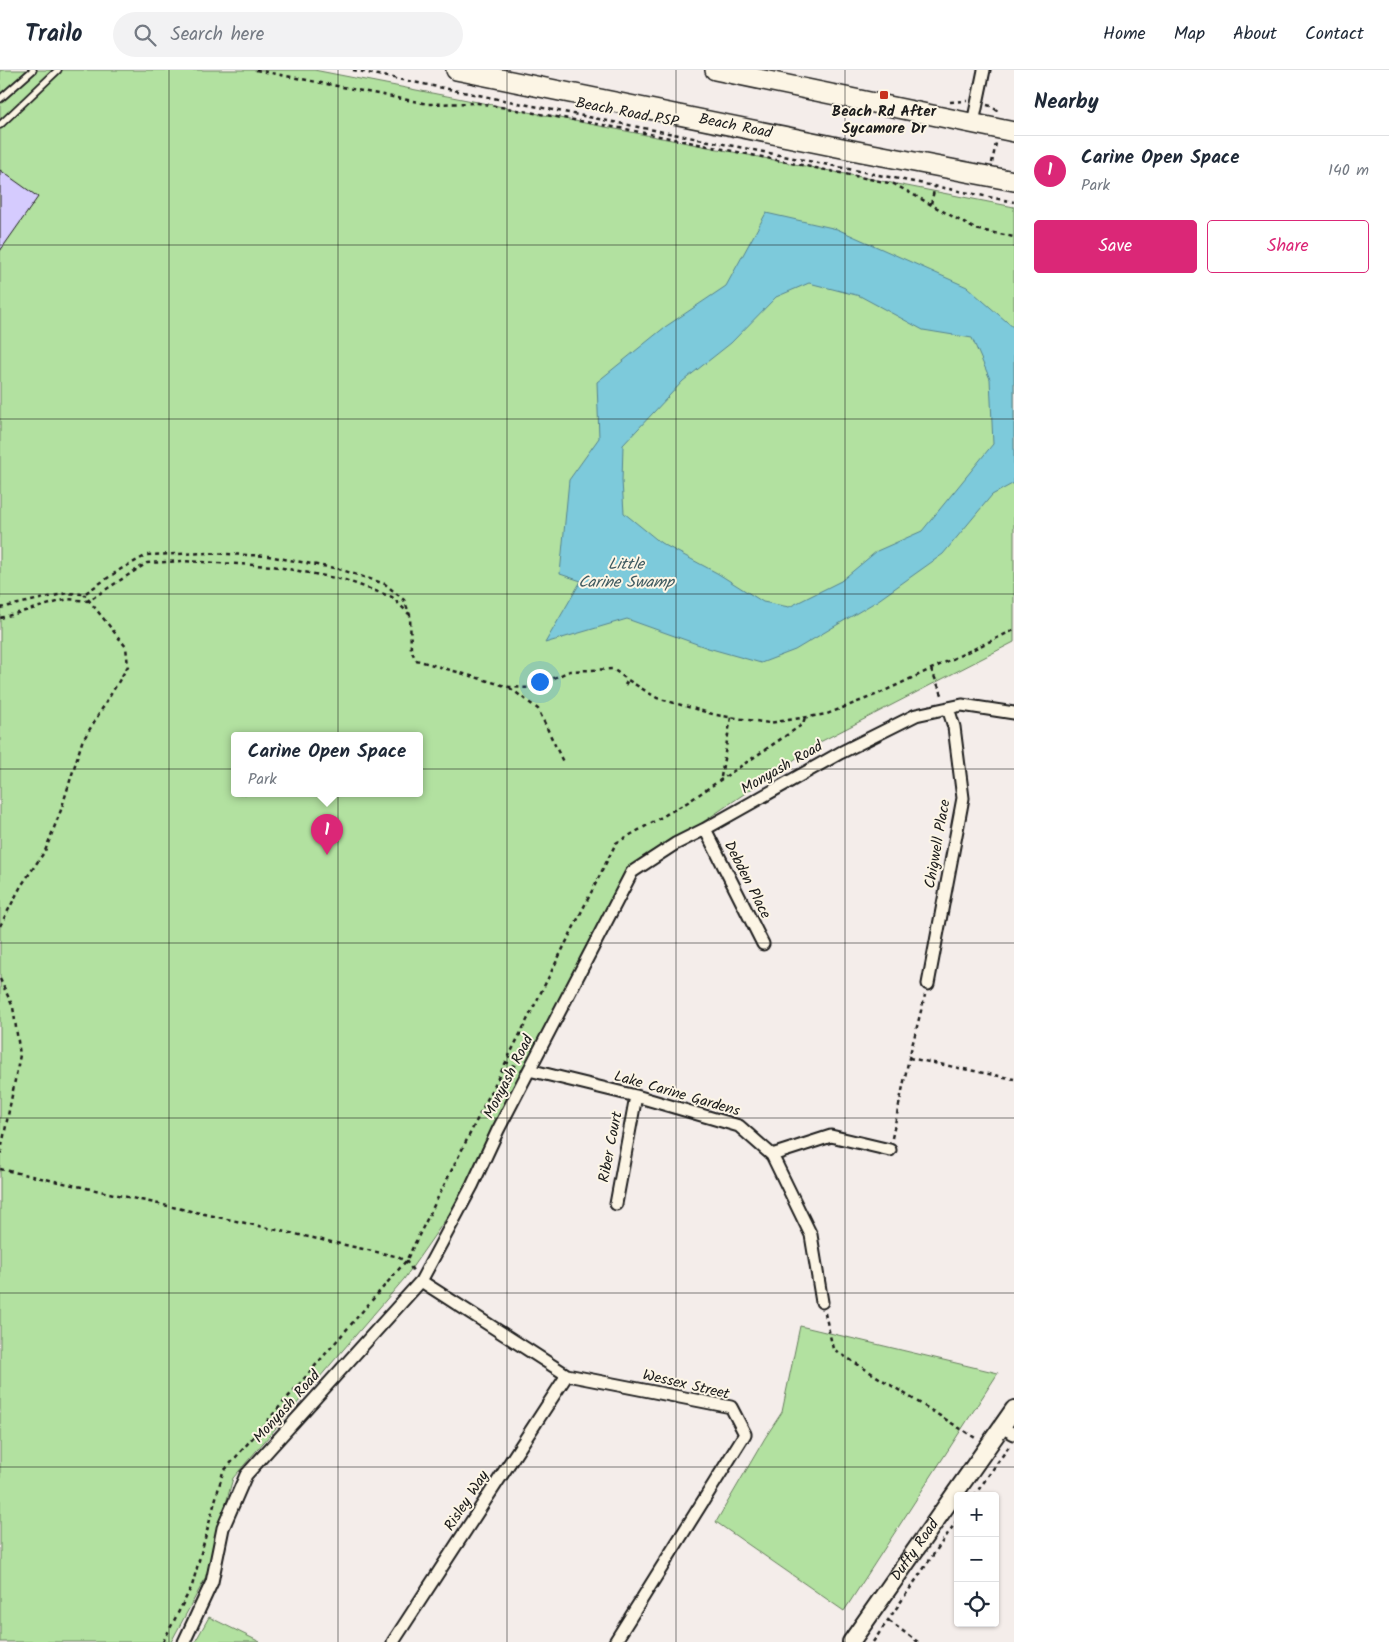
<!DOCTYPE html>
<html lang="en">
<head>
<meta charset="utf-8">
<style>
	:root { --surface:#fff; --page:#f2f2f3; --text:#1f2937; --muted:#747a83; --line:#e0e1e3; --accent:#db2777 }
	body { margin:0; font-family:Kalam,sans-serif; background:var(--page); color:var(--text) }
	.controls { position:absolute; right:15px; bottom:15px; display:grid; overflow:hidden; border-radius:5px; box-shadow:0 1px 4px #0004 }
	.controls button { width:45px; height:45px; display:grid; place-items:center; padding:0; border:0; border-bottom:1px solid var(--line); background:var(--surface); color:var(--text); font:25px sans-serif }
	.you { position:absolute; left:539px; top:611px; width:18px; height:18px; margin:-12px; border:4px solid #fff; border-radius:50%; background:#1a73e8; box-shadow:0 0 0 8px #1a73e833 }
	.badge { display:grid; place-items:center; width:32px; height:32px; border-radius:50%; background:var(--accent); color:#fff; font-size:16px; font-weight:700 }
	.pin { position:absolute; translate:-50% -41px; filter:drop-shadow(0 1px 2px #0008) }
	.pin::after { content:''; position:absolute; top:26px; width:18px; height:15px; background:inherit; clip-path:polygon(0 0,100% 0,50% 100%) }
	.popup { position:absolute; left:231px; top:662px; width:192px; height:65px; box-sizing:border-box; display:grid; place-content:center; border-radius:5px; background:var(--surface); filter:drop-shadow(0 1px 4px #0005); font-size:16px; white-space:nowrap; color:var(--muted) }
	.popup b { font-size:19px; color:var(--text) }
	.popup::after { content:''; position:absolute; left:50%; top:100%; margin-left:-10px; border:10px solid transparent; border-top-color:var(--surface) }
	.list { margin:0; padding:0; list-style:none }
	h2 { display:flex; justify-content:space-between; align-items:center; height:65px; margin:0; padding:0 20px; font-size:21px }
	h2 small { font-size:16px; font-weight:400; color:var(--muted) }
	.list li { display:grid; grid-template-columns:32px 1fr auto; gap:15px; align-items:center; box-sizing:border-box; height:70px; padding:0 20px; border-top:1px solid var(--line) }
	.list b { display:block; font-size:19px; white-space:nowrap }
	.list p { margin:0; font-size:16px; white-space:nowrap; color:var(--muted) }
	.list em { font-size:16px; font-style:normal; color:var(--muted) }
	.actions { display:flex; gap:10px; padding:15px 20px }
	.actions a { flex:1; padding:11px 0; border:1px solid var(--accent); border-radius:5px; text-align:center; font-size:18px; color:var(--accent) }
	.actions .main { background:var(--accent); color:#fff }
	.icon { flex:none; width:28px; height:28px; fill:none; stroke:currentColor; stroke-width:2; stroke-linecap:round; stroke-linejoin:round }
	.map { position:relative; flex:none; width:1014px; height:1572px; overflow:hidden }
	header { display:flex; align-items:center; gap:30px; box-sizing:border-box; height:70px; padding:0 25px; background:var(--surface); border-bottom:1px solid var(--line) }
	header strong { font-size:24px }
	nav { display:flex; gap:28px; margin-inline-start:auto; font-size:18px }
	.search { width:350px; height:45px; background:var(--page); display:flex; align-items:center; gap:12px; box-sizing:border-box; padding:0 18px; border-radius:28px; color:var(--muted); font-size:19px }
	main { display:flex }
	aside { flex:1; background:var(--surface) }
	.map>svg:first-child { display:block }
	.green { fill:#b2e1a0; stroke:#677e5e; fill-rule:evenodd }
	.water { fill:#7dcadb; stroke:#56848f; fill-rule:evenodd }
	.building { fill:#d5cbfe; stroke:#1c1c1c }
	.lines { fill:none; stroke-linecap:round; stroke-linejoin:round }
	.service-casing { stroke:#1c1c1c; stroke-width:9 }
	.minor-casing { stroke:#1c1c1c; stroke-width:15 }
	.secondary-casing { stroke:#1c1c1c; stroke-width:20 }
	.primary-casing { stroke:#1c1c1c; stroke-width:22 }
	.path { stroke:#1c1c1c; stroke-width:2.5; stroke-dasharray:4 4; stroke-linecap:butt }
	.service { stroke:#fcf5e5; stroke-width:5.5 }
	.minor { stroke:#fcf5e5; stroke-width:11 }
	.secondary { stroke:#fcf5e5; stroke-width:16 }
	.primary { stroke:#fcf5e5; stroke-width:19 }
	.grid { fill:none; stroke:#1c1c1c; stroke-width:1; stroke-opacity:0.55 }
	.poi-dot { fill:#c8321e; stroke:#fcf5e5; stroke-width:2 }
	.labels { text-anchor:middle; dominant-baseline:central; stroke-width:4; stroke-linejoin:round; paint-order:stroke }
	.poi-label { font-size:15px; font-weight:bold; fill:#1c1c1c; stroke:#fcf5e5 }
	.street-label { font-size:15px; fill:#1c1c1c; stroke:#fcf5e5 }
	.water-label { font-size:16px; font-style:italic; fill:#3e595f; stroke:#fcf5e5 }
</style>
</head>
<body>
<header>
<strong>Trailo</strong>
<div class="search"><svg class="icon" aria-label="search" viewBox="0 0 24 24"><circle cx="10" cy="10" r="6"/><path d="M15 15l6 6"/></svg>Search here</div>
<nav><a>Home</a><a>Map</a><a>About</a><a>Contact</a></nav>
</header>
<main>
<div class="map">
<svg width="1014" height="1572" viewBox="0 0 1014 1572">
	<rect width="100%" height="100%" fill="#f4edea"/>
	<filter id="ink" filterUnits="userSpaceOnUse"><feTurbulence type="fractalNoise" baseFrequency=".02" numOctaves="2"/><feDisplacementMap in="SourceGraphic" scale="10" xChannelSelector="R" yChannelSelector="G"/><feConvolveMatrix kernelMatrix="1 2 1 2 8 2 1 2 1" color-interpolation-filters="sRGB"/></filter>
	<g filter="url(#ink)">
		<path class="green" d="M0,0H314L1014,137V572L820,672L627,804L464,1123L404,1209L233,1408L205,1509L171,1572H0ZM235,666H420V724H235Z
			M800,1256L998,1303L844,1541L716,1452L765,1368L782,1342Z
			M209,1547L260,1572H195Z"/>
		<path class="water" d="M766,143L837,159L967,217L1014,258V413L992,425L943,484L877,531L795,580L761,593L708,578L627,549L545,573L581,511L560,504L569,410L599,368L597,312L665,257L726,216ZM809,213L860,226L923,260L972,268L990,309L993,374L922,461L877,481L841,511L789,537L763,532L717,503L661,473L624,443L622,411L623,375L683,311L731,273L776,227Z"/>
		<path class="building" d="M0,100L38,127L0,181Z"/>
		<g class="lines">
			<defs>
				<path id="service" d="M0,29L33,0
					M0,55L58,0"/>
				<path id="minor" d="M973,53L984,0
					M705,759L763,874
					M928,914L963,728L954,657L948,638
					M529,1000L636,1026L739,1056L772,1085L811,1165L822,1232
					M772,1085L831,1066L890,1080
					M616,1134L636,1026
					M421,1211L567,1305L731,1337L745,1364L615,1572
					M1001,1357L1014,1364
					M184,1572L212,1512L223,1458L246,1405L421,1211L472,1116L498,1060L632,802L675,774L705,759L840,683L916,645L962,635L1014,643
					M393,1572L567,1305"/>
				<g id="secondary">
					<path id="s1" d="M851,1572L1014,1339"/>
				</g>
				<g id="primary">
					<path id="s2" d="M456,0L862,82L1014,111"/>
					<path d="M715,0L1014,62"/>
				</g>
			</defs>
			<use href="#service" class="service-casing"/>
			<use href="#minor" class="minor-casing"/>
			<use href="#secondary" class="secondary-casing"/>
			<use href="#primary" class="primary-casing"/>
			<path class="path" d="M256,0L428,34L478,33L625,59L894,114L975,159L1014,167
				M353,0L1014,132
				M950,32L967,31
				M987,35L991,36L999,42
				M992,93L996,73
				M931,134L935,116
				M0,538L67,523L84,524L121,499L147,485L207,483L268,486L339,499L385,514L404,530L410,545L411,580L416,590L509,617L531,618L570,601L613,599L628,610L657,628L716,645L769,653L827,644L878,624L1014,560
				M0,548L68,529L88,531L147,493L183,491L273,496L345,510L392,527L409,544
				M931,599L943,627
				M625,615L628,610
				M510,618L538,639L563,692
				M721,707L731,647
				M0,856L21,816L45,781L61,740L82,672L128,596L126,577L84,524
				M0,909L13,937L20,985L0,1086
				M909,988L1014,1009
				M505,992L518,997
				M892,1068L909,988L925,925
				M0,1099L395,1186L406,1191L414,1202
				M825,1243L833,1279L977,1369
				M974,1426L1010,1375
				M889,1551L918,1572
				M163,1572L192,1516L223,1402L406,1191L616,773L688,732L803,654L805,647
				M873,1572L958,1449"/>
			<use href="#service" class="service"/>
			<use href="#minor" class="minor"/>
			<use href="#secondary" class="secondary"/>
			<use href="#primary" class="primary"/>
		</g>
	</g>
	<path class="grid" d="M169,0V1572M338,0V1572M507,0V1572M676,0V1572M845,0V1572M0,175H1014M0,349H1014M0,524H1014M0,699H1014M0,873H1014M0,1048H1014M0,1223H1014M0,1397H1014"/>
	<rect class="poi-dot" x="879" y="20" width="10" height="10" rx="2.5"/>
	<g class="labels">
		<g class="poi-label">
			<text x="884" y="42">Beach Rd After<tspan x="884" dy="17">Sycamore Dr</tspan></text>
		</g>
		<g class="street-label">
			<text transform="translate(627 43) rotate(11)">Beach Road PSP</text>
			<text stroke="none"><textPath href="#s2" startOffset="285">Beach Road</textPath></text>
			<text transform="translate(782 698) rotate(-30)">Monyash Road</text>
			<text transform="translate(938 774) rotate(-80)">Chigwell Place</text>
			<text transform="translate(747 810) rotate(63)">Debden Place</text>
			<text transform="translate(509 1007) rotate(-63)">Monyash Road</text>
			<text transform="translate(677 1024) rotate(16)">Lake Carine Gardens</text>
			<text transform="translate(611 1077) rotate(-79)">Riber Court</text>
			<text transform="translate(686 1315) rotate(13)">Wessex Street</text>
			<text transform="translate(287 1337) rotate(-48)">Monyash Road</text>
			<text transform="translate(467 1431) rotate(-57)">Risley Way</text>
			<text stroke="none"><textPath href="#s1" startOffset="112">Duffy Road</textPath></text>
		</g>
		<g class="water-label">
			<text x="626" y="494">Little<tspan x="626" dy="18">Carine Swamp</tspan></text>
		</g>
	</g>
</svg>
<div class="controls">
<button>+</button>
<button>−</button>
<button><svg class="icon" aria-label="locate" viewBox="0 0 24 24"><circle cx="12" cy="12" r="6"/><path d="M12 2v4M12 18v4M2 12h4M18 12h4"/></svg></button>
</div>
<div class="you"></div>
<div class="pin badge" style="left:327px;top:785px">1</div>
<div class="popup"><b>Carine Open Space</b>Park</div>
</div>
<aside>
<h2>Nearby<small></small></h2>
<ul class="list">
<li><span class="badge">1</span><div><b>Carine Open Space</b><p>Park</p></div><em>140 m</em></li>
</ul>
<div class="actions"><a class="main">Save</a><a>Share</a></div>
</aside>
</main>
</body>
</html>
